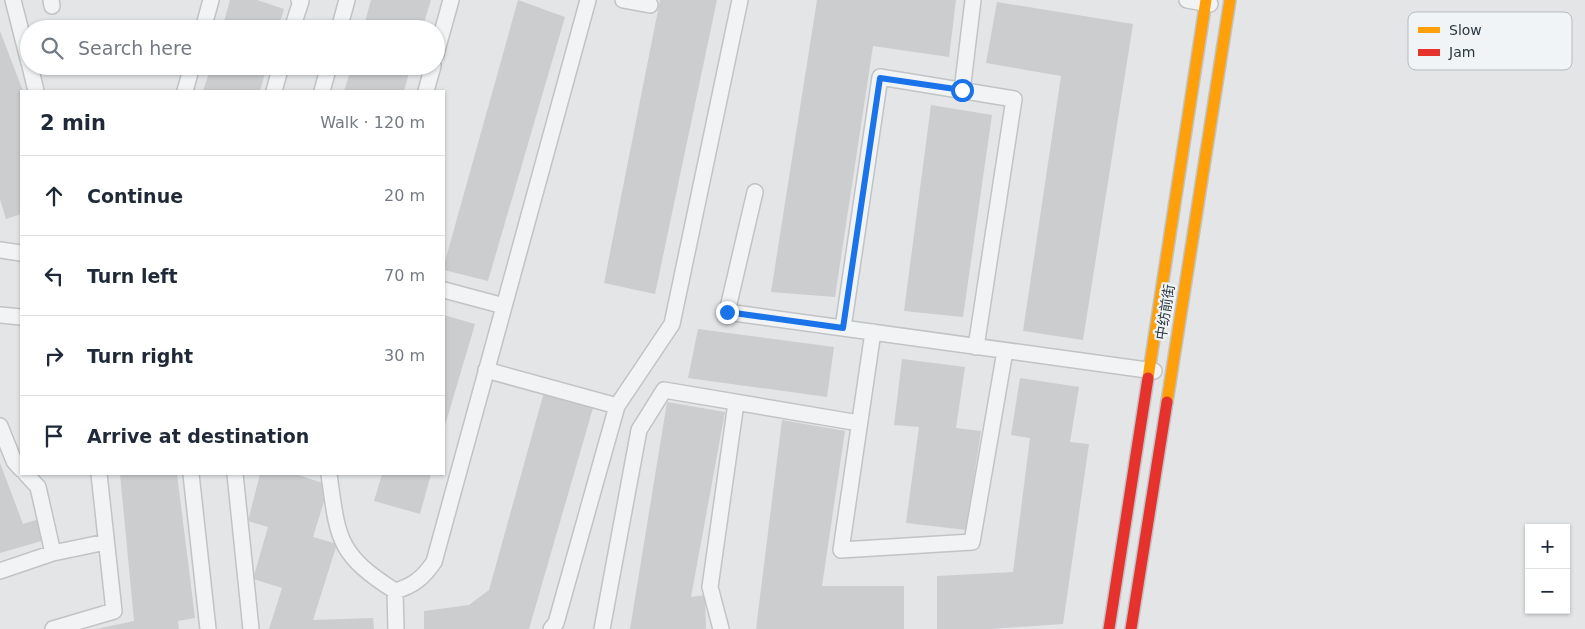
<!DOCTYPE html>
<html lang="en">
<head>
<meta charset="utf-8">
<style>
	:root { --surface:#fff; --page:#f6f6f7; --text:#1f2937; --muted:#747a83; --line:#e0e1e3 }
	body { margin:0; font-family:"DejaVu Sans","Noto Sans SC",sans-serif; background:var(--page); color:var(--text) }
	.controls { position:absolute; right:15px; bottom:15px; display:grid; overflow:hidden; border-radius:0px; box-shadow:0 1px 4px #0004 }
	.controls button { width:45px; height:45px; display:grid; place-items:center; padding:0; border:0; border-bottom:1px solid var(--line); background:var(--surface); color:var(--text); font:25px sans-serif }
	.stop { position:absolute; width:15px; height:15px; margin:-11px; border:4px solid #1a73e8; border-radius:50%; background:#fff }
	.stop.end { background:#1a73e8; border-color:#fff; box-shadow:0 1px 5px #0008 }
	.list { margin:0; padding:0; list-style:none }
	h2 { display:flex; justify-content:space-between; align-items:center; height:65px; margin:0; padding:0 20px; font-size:21px }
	h2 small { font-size:16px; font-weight:400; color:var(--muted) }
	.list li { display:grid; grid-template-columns:32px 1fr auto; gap:15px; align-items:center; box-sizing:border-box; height:80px; padding:0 20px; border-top:1px solid var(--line) }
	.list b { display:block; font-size:19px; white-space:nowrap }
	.list em { font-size:16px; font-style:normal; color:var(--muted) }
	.icon { flex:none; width:28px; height:28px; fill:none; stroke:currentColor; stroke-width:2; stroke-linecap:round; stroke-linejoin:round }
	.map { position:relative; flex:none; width:1585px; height:629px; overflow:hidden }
	.search { position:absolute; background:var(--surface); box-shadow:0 1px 4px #0004; left:20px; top:20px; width:425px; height:55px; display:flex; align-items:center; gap:12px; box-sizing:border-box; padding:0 18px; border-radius:28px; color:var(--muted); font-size:19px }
	.panel { position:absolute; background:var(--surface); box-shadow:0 1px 4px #0004; left:20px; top:90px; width:425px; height:385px; border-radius:0px }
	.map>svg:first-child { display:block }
	.building { fill:#cbcdcf }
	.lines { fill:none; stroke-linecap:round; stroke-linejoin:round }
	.lane-casing { stroke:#c1c3c5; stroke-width:18 }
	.slow-casing { stroke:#c1c3c5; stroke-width:14 }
	.jam-casing { stroke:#c1c3c5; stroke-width:14 }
	.lane { stroke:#f1f3f4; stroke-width:15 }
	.slow { stroke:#ff9f0a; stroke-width:11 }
	.jam { stroke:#e5322d; stroke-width:11 }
	.route { stroke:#1a73e8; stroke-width:6 }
	.labels { text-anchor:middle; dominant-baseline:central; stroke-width:4.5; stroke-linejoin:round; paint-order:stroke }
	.street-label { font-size:14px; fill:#2b373f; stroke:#f0f4f6 }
	.key { fill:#f0f4f6; stroke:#b5bbbf; stroke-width:1 }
	.key-label { font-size:14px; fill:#2b373f }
</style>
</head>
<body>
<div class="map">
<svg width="1585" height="629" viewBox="0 0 1585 629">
	<rect width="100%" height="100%" fill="#e3e5e7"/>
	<path class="building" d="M230,0H257L284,9L278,29H222Z
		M371,0H431L422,29H363Z
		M518,0L565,17L488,281L444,270V265Z
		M660,0H717L655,294L604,283Z
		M817,0H956L949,57L873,46L835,297L771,292Z
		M997,2L1133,24L1083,340L1023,331L1061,76L986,63Z
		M0,31L23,91H21V214L6,219L0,199Z
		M211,66H267L260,91H203Z
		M352,66H411L404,91H344Z
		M931,105L992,115L963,317L904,311Z
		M444,315L475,324L444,429Z
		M698,329L834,347L827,397L688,378Z
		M902,359L965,367L956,428L981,431L966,530L906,523L919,427L894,425Z
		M1020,378L1079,387L1070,442L1089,444L1063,624L990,629H937V576L1013,572L1030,438L1011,435Z
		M544,392L593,408L529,629H424V611L469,605L489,590Z
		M667,402L725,412L691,597L705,595L706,629H630Z
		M782,420L845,431L822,586H904V629H756Z
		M0,463L23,524L39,519L45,540L0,553Z
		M120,474H177L195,618L178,621L179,629H96L134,621Z
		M260,474H295L329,485L313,537L337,544L313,620L373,618L374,629H269L282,588L253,579L268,527L248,521Z
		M382,474H431L420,514L374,501Z"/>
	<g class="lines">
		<defs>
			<path id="lane" d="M13,0L29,63
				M51,0L52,6
				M623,0L650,5
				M1187,0L1210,4
				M203,29L211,0
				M292,29L301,1L299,0
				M339,29L347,0
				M436,54L451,0
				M30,66L36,91
				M185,91L192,66
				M274,91L281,66
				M322,91L329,66
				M426,91L433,66
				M962,91L973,0
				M755,192L727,312L1154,371
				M0,250L21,253
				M444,290L504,306
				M0,315L21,317
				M843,328L880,77L1014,99L976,347
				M873,332L841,550L972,542L1005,351
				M486,370L617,406
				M0,426L14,461L21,469
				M26,474L38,487L53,553
				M191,474L208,629
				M235,474L251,629
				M329,474C338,539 337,554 395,591C413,586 423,578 434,562L588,0
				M0,571L53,553L106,542
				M395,591L396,629
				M53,629L114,611L99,474
				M551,629L556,623L617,406L672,324L740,0
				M602,629L639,430L664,390L859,423
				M721,629L710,587L736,403"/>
			<path id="slow" d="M1148,378L1206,0
				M1167,402L1230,0"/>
			<path id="jam" d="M1109,629L1148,378
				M1131,629L1167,402"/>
		</defs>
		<use href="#lane" class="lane-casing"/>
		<use href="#slow" class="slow-casing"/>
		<use href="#jam" class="jam-casing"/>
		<use href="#lane" class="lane"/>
		<use href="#slow" class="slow"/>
		<use href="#jam" class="jam"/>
	</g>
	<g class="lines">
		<path class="route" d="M727,312L843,328L880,78L962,90"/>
	</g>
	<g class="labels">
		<g class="street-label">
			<text transform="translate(1165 312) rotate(-81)">中纺前街</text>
		</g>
	</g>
	<rect x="1408" y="12" width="164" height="58" rx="8" class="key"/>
	<rect x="1418" y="27" width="22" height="6" fill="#ff9f0a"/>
	<rect x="1418" y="49" width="22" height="7" fill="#e5322d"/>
	<g class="key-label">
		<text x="1449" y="35">Slow</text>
		<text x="1449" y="57">Jam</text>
	</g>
</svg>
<div class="controls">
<button>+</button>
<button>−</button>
</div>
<div class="stop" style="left:962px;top:90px"></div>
<div class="stop end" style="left:727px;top:312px"></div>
<div class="search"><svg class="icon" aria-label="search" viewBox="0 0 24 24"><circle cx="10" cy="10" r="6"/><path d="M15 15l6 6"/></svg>Search here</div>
<section class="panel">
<h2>2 min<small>Walk · 120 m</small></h2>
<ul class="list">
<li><svg class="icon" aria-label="ahead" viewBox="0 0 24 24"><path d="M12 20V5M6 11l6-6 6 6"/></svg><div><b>Continue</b></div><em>20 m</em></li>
<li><svg class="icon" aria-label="left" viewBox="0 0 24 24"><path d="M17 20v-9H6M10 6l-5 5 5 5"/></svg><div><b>Turn left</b></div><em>70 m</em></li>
<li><svg class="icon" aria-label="right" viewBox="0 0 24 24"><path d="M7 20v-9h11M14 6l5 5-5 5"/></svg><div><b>Turn right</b></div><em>30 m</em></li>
<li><svg class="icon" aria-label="arrive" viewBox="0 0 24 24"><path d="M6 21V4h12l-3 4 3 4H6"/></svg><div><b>Arrive at destination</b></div></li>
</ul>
</section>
</div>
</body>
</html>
